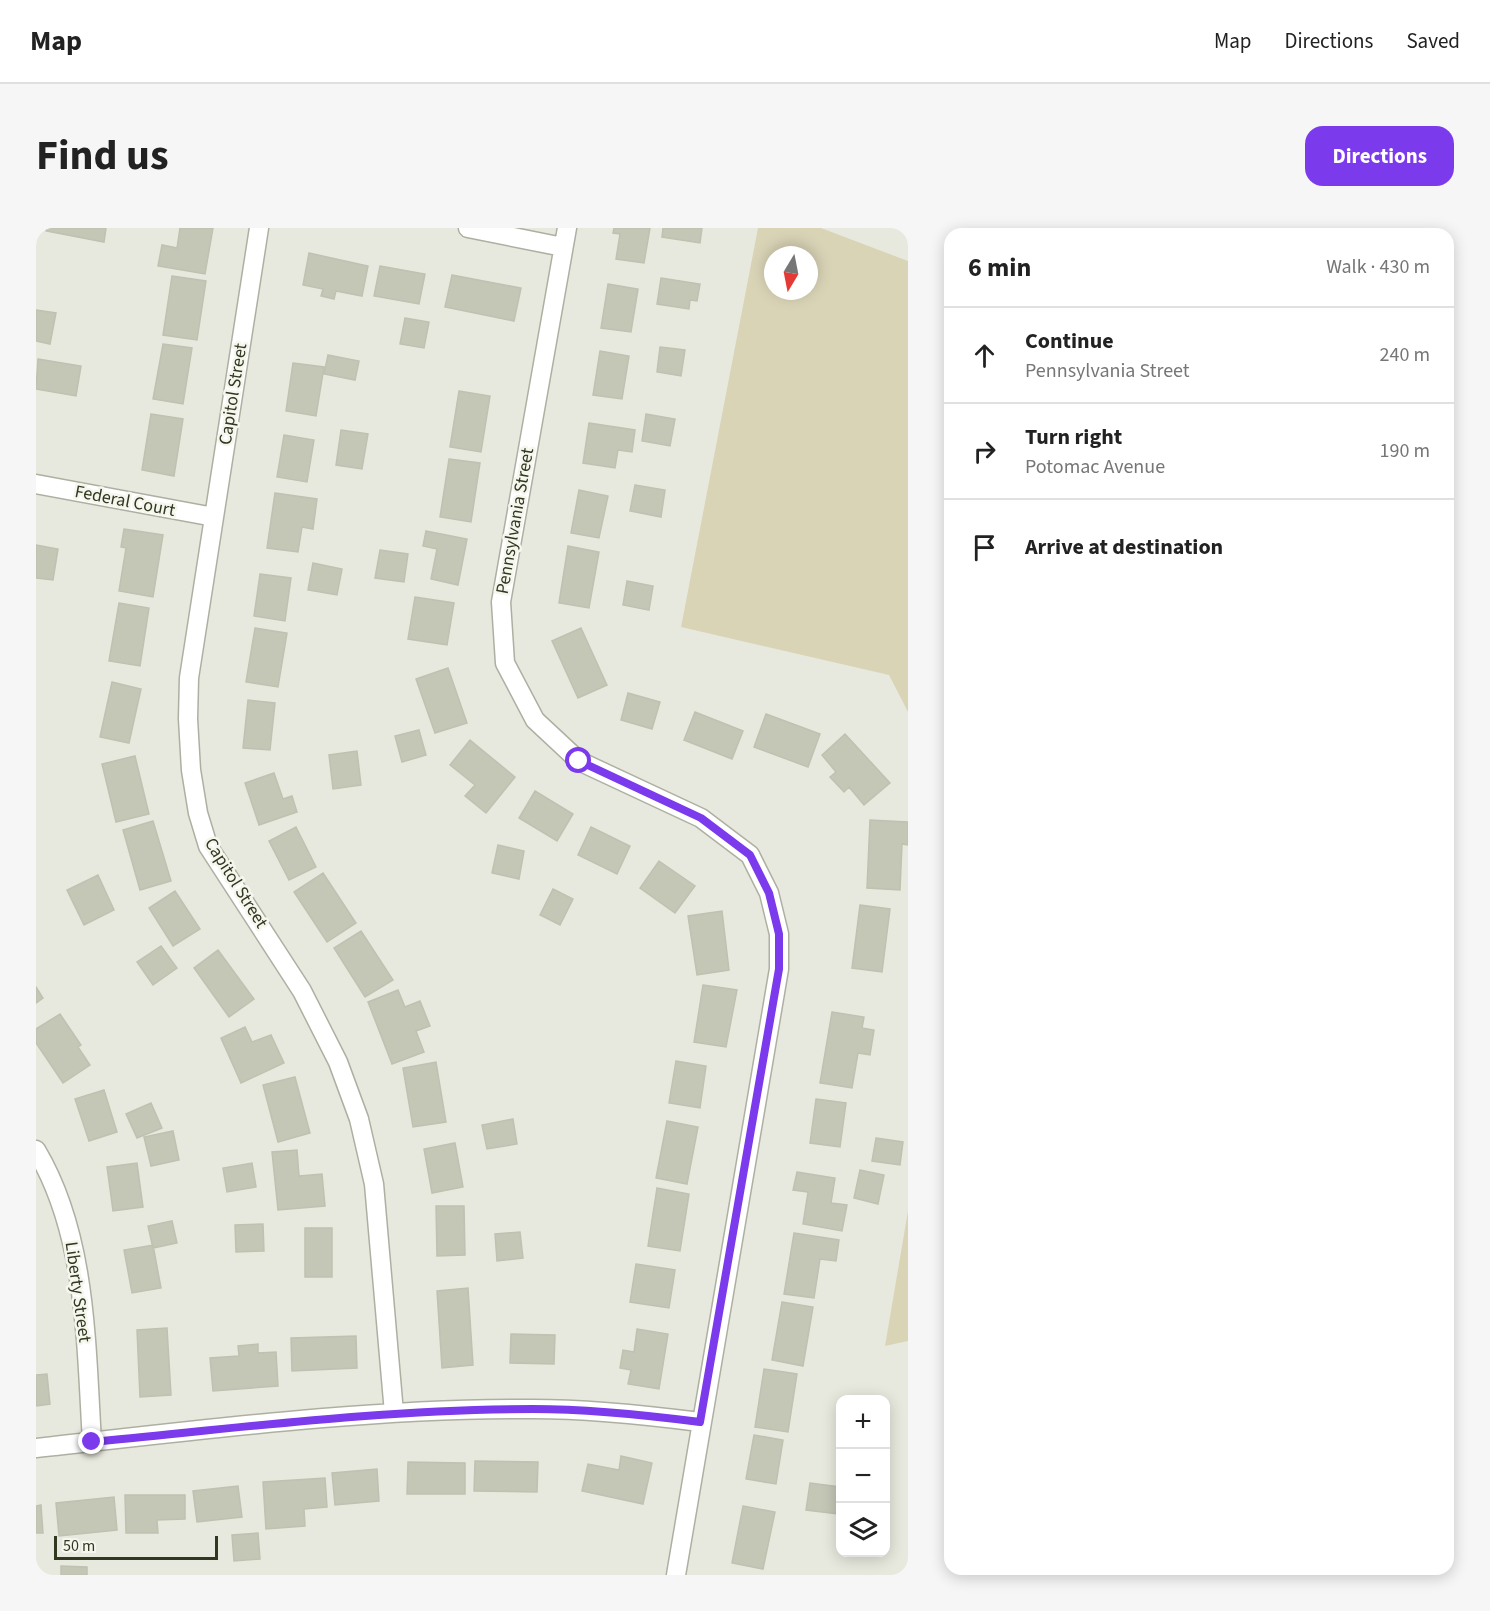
<!DOCTYPE html>
<html lang="en">
<head>
<meta charset="utf-8">
<style>
	:root { --surface:#fff; --page:#f6f6f6; --text:#222; --muted:#767676; --line:#e0e0e0; --accent:#7c3aed }
	body { margin:0; font-family:"Source Sans 3",sans-serif; background:var(--page); color:var(--text) }
	.controls { position:absolute; right:18px; bottom:18px; display:grid; overflow:hidden; border-radius:12px; box-shadow:0 3px 15px #0003 }
	.controls button { width:54px; height:54px; display:grid; place-items:center; padding:0; border:0; border-bottom:2px solid var(--line); background:var(--surface); color:var(--text); font:30px sans-serif }
	.compass { position:absolute; left:728px; top:18px; width:54px; height:54px; border-radius:50%; background:var(--surface); box-shadow:0 3px 15px #0003; rotate:190deg }
	.scale { position:absolute; left:18px; bottom:15px; width:164px; box-sizing:border-box; padding-left:6px; border:3px solid #313820; border-top:0; font-size:16px; line-height:21px; white-space:nowrap; color:#313820; -webkit-text-stroke:4px #f5f6ee; paint-order:stroke }
	.stop { position:absolute; width:18px; height:18px; margin:-14px; border:4px solid #7c3aed; border-radius:50%; background:#fff }
	.stop.end { background:#7c3aed; border-color:#fff; box-shadow:0 2px 6px #0008 }
	.list { margin:0; padding:0; list-style:none }
	h2 { display:flex; justify-content:space-between; align-items:center; height:78px; margin:0; padding:0 24px; font-size:26px }
	h2 small { font-size:20px; font-weight:400; color:var(--muted) }
	.list li { display:grid; grid-template-columns:39px 1fr auto; gap:18px; align-items:center; box-sizing:border-box; height:96px; padding:0 24px; border-top:2px solid var(--line) }
	.list b { display:block; font-size:22px; white-space:nowrap }
	.list p { margin:0; font-size:20px; white-space:nowrap; color:var(--muted) }
	.list em { font-size:20px; font-style:normal; color:var(--muted) }
	.icon { flex:none; width:33px; height:33px; fill:none; stroke:currentColor; stroke-width:2; stroke-linecap:round; stroke-linejoin:round }
	.map { position:relative; flex:none; width:872px; height:1347px; overflow:hidden; border-radius:18px }
	header { display:flex; align-items:center; gap:36px; box-sizing:border-box; height:84px; padding:0 30px; background:var(--surface); border-bottom:2px solid var(--line) }
	header strong { font-size:28px }
	nav { display:flex; gap:33px; margin-inline-start:auto; font-size:21px }
	.intro { display:flex; align-items:center; justify-content:space-between; box-sizing:border-box; height:144px; padding:0 36px }
	h1 { margin:0; font-size:42px }
	.button { padding:15px 27px; border-radius:18px; background:var(--accent); color:#fff; font-size:21px; font-weight:700 }
	main { display:flex; gap:36px; padding:0 36px }
	aside { flex:1; background:var(--surface); border-radius:18px; box-shadow:0 3px 15px #0003 }
	.map>svg:first-child { display:block }
	.green { fill:#dad4b7; fill-rule:evenodd }
	.building { fill:#c4c6b6; stroke:#bfc2b0; stroke-width:1.5 }
	.lines { fill:none; stroke-linecap:round; stroke-linejoin:round }
	.minor-casing { stroke:#adb0a1; stroke-width:21 }
	.minor { stroke:#fff; stroke-width:18 }
	.route { stroke:#7c3aed; stroke-width:8 }
	.labels { text-anchor:middle; dominant-baseline:central; stroke-width:5; stroke-linejoin:round; paint-order:stroke }
	.street-label { font-size:18px; fill:#313820; stroke:#f5f6ee }
</style>
</head>
<body>
<header>
<strong>Map</strong>
<nav><a>Map</a><a>Directions</a><a>Saved</a></nav>
</header>
<div class="intro"><h1>Find us</h1><a class="button">Directions</a></div>
<main>
<div class="map">
<svg width="872" height="1347" viewBox="0 0 872 1347">
	<rect width="100%" height="100%" fill="#e8e9de"/>
	<path class="green" d="M722,0H785L872,33V484L853,447L645,399ZM737,27H773V63H737Z
		M872,983V1113L849,1118Z"/>
	<path class="building" d="M10,0H70L68,14L10,3Z
		M144,0H177L169,46L122,38L126,17L141,20Z
		M578,0H614L608,35L580,31L584,6L577,5Z
		M627,0H666L664,15L626,9Z
		M273,25L332,38L326,68L300,63L298,71L285,68L287,61L267,57Z
		M344,38L389,46L383,76L338,68Z
		M416,47L485,60L478,93L409,79Z
		M136,48L170,53L161,112L127,107Z
		M625,50L664,56L661,73L654,72L653,81L621,76Z
		M572,56L602,61L595,104L565,100Z
		M0,82L20,85L14,116L0,113Z
		M369,90L393,94L388,120L364,116Z
		M127,116L156,120L147,176L117,171Z
		M624,119L649,122L645,148L621,144Z
		M564,123L593,128L586,171L557,167Z
		M292,127L323,133L319,152L288,146Z
		M2,131L45,138L40,168L0,161Z
		M257,135L288,139L280,188L250,183Z
		M423,163L454,168L445,224L414,219Z
		M115,186L147,191L138,248L106,242Z
		M610,186L639,191L634,218L606,213Z
		M553,195L599,202L596,224L582,222L579,240L547,235Z
		M305,202L332,206L326,241L300,237Z
		M248,207L278,212L271,254L241,249Z
		M413,231L444,235L435,294L404,289Z
		M599,257L629,262L625,289L594,283Z
		M543,262L572,268L563,310L535,305Z
		M239,265L281,271L277,301L266,299L262,324L231,320Z
		M88,301L127,307L117,369L83,363L90,320L85,319Z
		M390,303L431,311L422,357L395,351L401,321L387,318Z
		M0,317L22,321L17,352L0,350Z
		M532,318L563,324L553,380L523,375Z
		M344,322L372,326L368,354L339,350Z
		M277,335L306,341L301,367L272,362Z
		M224,346L255,350L249,393L218,388Z
		M591,353L617,358L613,382L587,377Z
		M379,369L418,375L411,417L372,411Z
		M83,375L113,380L104,438L73,433Z
		M219,400L251,405L242,459L210,454Z
		M545,400L571,457L542,470L516,413Z
		M412,440L431,495L399,505L380,451Z
		M76,454L105,461L93,515L64,509Z
		M592,465L624,474L616,501L585,492Z
		M212,472L239,475L234,522L207,520Z
		M659,484L707,503L696,531L648,512Z
		M730,486L784,506L772,539L718,519Z
		M383,502L390,527L366,534L359,508Z
		M809,506L854,555L828,577L813,559L808,564L794,549L800,544L786,527Z
		M434,512L479,549L450,585L429,568L439,557L414,537Z
		M321,523L325,557L297,561L293,527Z
		M99,528L113,586L80,594L66,536Z
		M238,545L247,571L256,568L261,584L223,597L209,555Z
		M499,563L537,586L521,613L483,590Z
		M834,592L872,594V617L866,616L864,662L831,660Z
		M117,593L135,653L104,662L87,602Z
		M260,599L280,639L253,652L233,613Z
		M555,599L594,618L581,646L542,627Z
		M462,617L488,623L483,651L456,645Z
		M623,633L659,658L639,685L604,660Z
		M287,645L320,695L291,714L258,664Z
		M62,647L78,682L48,697L31,662Z
		M517,661L537,671L524,697L504,687Z
		M139,663L164,701L137,718L113,680Z
		M824,677L854,681L846,744L816,740Z
		M686,683L693,742L661,747L652,688Z
		M325,703L357,752L329,769L298,720Z
		M125,718L141,740L117,757L101,734Z
		M182,722L218,771L193,789L158,740Z
		M667,757L701,762L690,819L658,814Z
		M0,759L7,770L0,775Z
		M362,762L369,779L384,773L394,798L380,803L388,824L356,836L332,774Z
		M796,784L828,789L826,800L838,802L834,827L822,825L816,860L784,855Z
		M24,786L45,817L42,819L54,837L27,855L0,815V801Z
		M209,799L216,814L235,807L248,835L205,855L185,810Z
		M640,833L670,838L664,880L633,875Z
		M400,834L410,894L377,899L367,840Z
		M259,849L274,905L242,914L227,857Z
		M68,862L81,904L53,913L39,871Z
		M780,871L810,875L804,919L774,915Z
		M115,875L126,900L101,910L90,886Z
		M477,891L481,916L451,921L446,897Z
		M631,893L662,899L651,956L620,950Z
		M137,903L143,932L115,938L108,909Z
		M840,910L867,914L864,937L836,933Z
		M419,915L427,959L396,965L388,921Z
		M261,922L263,948L286,946L289,978L242,982L236,924Z
		M101,935L107,979L77,983L71,939Z
		M216,935L220,959L191,964L187,940Z
		M824,942L848,947L842,976L818,970Z
		M761,944L799,950L795,975L811,977L806,1003L767,996L772,964L757,962Z
		M621,960L653,966L644,1023L612,1018Z
		M400,978H428L429,1027L401,1028Z
		M136,993L141,1015L117,1020L112,998Z
		M227,996L228,1023L200,1024L199,997Z
		M269,1000H296V1049H269Z
		M484,1004L487,1030L461,1033L459,1006Z
		M758,1005L803,1012L800,1033L784,1031L778,1070L748,1066Z
		M117,1017L125,1060L96,1065L88,1022Z
		M600,1036L639,1042L633,1080L594,1074Z
		M432,1060L437,1137L406,1140L401,1063Z
		M746,1074L777,1079L767,1138L736,1132Z
		M131,1100L135,1167L104,1169L101,1102Z
		M601,1101L632,1106L623,1161L592,1156L595,1142L584,1140L587,1122L598,1124Z
		M475,1106L519,1107L518,1136L474,1135Z
		M320,1108L321,1140L256,1143L255,1110Z
		M222,1116V1125L240,1124L242,1158L177,1163L174,1130L203,1128L202,1118Z
		M728,1141L761,1146L752,1204L719,1199Z
		M11,1146L14,1176L0,1178V1147Z
		M718,1207L747,1212L740,1256L710,1251Z
		M585,1228L616,1235L607,1276L546,1263L552,1236L583,1242Z
		M439,1233L502,1234L501,1264L438,1263Z
		M372,1234L429,1235V1266H371Z
		M341,1241L343,1273L299,1277L296,1245Z
		M289,1250L291,1279L268,1281L269,1298L230,1301L227,1254Z
		M774,1255L804,1259L802,1286L770,1282Z
		M202,1258L206,1289L161,1294L157,1263Z
		M89,1267H149V1291L121,1292L122,1305H90Z
		M78,1269L81,1302L23,1308L20,1275Z
		M5,1277L7,1305H0V1278Z
		M707,1278L739,1284L727,1341L696,1335Z
		M222,1305L224,1331L198,1333L196,1307Z
		M25,1338L51,1339V1347H25Z"/>
	<g class="lines">
		<defs>
			<path id="minor" d="M223,0L153,450L152,491L155,542L162,585L172,618L266,763L302,834L323,891L338,956L358,1185
				M432,0L527,19
				M531,0L465,374L469,435L499,492L543,533L665,590L714,627L733,665L743,706V741L640,1347
				M0,256L178,289
				M0,922C51,1007 50,1117 56,1214
				M0,1220C165,1202 331,1180 497,1181C553,1181 609,1187 664,1194"/>
		</defs>
		<use href="#minor" class="minor-casing"/>
		<use href="#minor" class="minor"/>
	</g>
	<g class="lines">
		<path class="route" d="M56,1214C203,1200 349,1181 497,1181C552,1181 609,1187 664,1194L743,741V706L733,665L714,627L665,590L543,533"/>
	</g>
	<g class="labels">
		<g class="street-label">
			<text transform="translate(197 166) rotate(-81)">Capitol Street</text>
			<text transform="translate(89 273) rotate(11)">Federal Court</text>
			<text transform="translate(479 293) rotate(-80)">Pennsylvania Street</text>
			<text transform="translate(200 655) rotate(58)">Capitol Street</text>
			<text transform="translate(42 1064) rotate(82)">Liberty Street</text>
		</g>
	</g>
</svg>
<div class="controls">
<button>+</button>
<button>−</button>
<button><svg class="icon" aria-label="layers" viewBox="0 0 24 24"><path d="M12 4l9 5-9 5-9-5zM3 14l9 5 9-5"/></svg></button>
</div>
<svg class="compass" viewBox="-18 -18 36 36"><path d="M0-13l5 13h-10z" fill="#e53935"/><path d="M0 13l5-13h-10z" fill="#767676"/></svg>
<div class="scale">50 m</div>
<div class="stop" style="left:543px;top:533px"></div>
<div class="stop end" style="left:56px;top:1214px"></div>
</div>
<aside>
<h2>6 min<small>Walk · 430 m</small></h2>
<ul class="list">
<li><svg class="icon" aria-label="ahead" viewBox="0 0 24 24"><path d="M12 20V5M6 11l6-6 6 6"/></svg><div><b>Continue</b><p>Pennsylvania Street</p></div><em>240 m</em></li>
<li><svg class="icon" aria-label="right" viewBox="0 0 24 24"><path d="M7 20v-9h11M14 6l5 5-5 5"/></svg><div><b>Turn right</b><p>Potomac Avenue</p></div><em>190 m</em></li>
<li><svg class="icon" aria-label="arrive" viewBox="0 0 24 24"><path d="M6 21V4h12l-3 4 3 4H6"/></svg><div><b>Arrive at destination</b></div></li>
</ul>
</aside>
</main>
</body>
</html>
